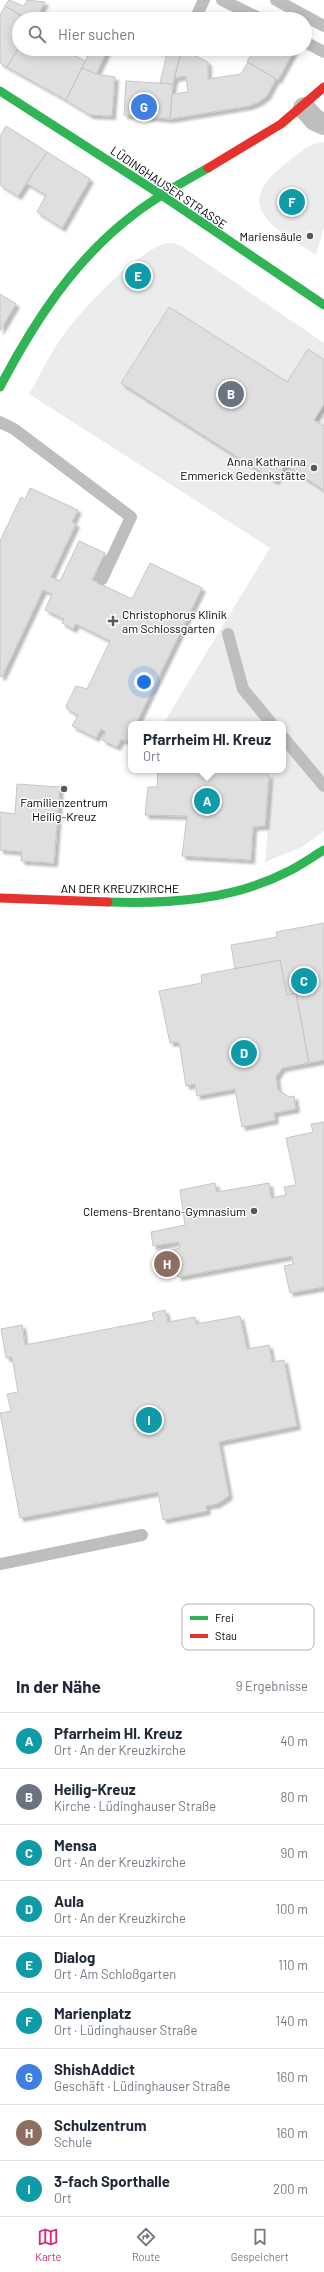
<!DOCTYPE html>
<html lang="de">
<head>
<meta charset="utf-8">
<style>
	:root { --surface:#fff; --page:#f2f2f3; --text:#1f2937; --muted:#747a83; --line:#e0e1e3; --accent:#db2777 }
	body { margin:0; font-family:Barlow,sans-serif; background:var(--page); color:var(--text) }
	.you { position:absolute; left:144px; top:682px; width:14px; height:14px; margin:-10px; border:3px solid #fff; border-radius:50%; background:#1a73e8; box-shadow:0 0 0 6px #1a73e833 }
	.badge { display:grid; place-items:center; width:26px; height:26px; border-radius:50%; background:var(--accent); color:#fff; font-size:13px; font-weight:700 }
	.pin { position:absolute; translate:-50% -50%; border:2px solid #fff; box-shadow:0 1px 4px #0006 }
	.popup { position:absolute; left:128px; top:721px; width:158px; height:52px; box-sizing:border-box; display:grid; place-content:center; border-radius:8px; background:var(--surface); filter:drop-shadow(0 1px 3px #0005); font-size:13px; white-space:nowrap; color:var(--muted) }
	.popup b { font-size:15px; color:var(--text) }
	.popup::after { content:''; position:absolute; left:50%; top:100%; margin-left:-8px; border:8px solid transparent; border-top-color:var(--surface) }
	.list { margin:0; padding:0; list-style:none }
	h2 { display:flex; justify-content:space-between; align-items:center; height:52px; margin:0; padding:0 16px; font-size:17px }
	h2 small { font-size:13px; font-weight:400; color:var(--muted) }
	.list li { display:grid; grid-template-columns:26px 1fr auto; gap:12px; align-items:center; box-sizing:border-box; height:56px; padding:0 16px; border-top:1px solid var(--line) }
	.list b { display:block; font-size:15px; white-space:nowrap }
	.list p { margin:0; font-size:13px; white-space:nowrap; color:var(--muted) }
	.list em { font-size:13px; font-style:normal; color:var(--muted) }
	.icon { flex:none; width:22px; height:22px; fill:none; stroke:currentColor; stroke-width:2; stroke-linecap:round; stroke-linejoin:round }
	.map { position:relative; flex:none; width:324px; height:1660px; overflow:hidden }
	.search { position:absolute; background:var(--surface); box-shadow:0 2px 10px #0003; left:12px; right:12px; top:12px; height:44px; display:flex; align-items:center; gap:10px; box-sizing:border-box; padding:0 14px; border-radius:22px; color:var(--muted); font-size:15px }
	.sheet { height:556px; background:var(--surface) }
	nav { display:flex; justify-content:space-around; align-items:center; box-sizing:border-box; height:56px; border-top:1px solid var(--line); background:var(--surface); font-size:11px; color:var(--muted) }
	nav a { display:grid; justify-items:center; gap:2px }
	nav .on { color:var(--accent) }
	.map>svg:first-child { display:block }
	.green { fill:#ececec }
	.building { fill:#dfdfdf; stroke:#c7c7c7; filter:url(#shadow) }
	.lines { fill:none; stroke-linecap:round; stroke-linejoin:round }
	.lane { stroke:#bebebe; stroke-width:12 }
	.street { stroke:#bebebe; stroke-width:22 }
	.fast { stroke:#30b455; stroke-width:9 }
	.jam { stroke:#e5322d; stroke-width:9 }
	.poi-dot { fill:#595959; stroke:#fff; stroke-width:1.5 }
	.labels { text-anchor:middle; dominant-baseline:central; stroke-width:3; stroke-linejoin:round; paint-order:stroke }
	.street-label { font-size:12px; fill:#000; stroke:#fff }
	.poi-label { font-size:12px; fill:#000; stroke:#fff; text-anchor:end }
	.key { fill:#fff; stroke:#b2b2b2; stroke-width:1 }
	.key-label { font-size:11px; fill:#000 }
</style>
</head>
<body>
<div class="map">
<svg width="324" height="1660" viewBox="0 0 324 1660">
	<defs>
		<filter id="shadow"><feDropShadow dx="3.5" dy="3.5" stdDeviation="1" flood-color="#0004"/></filter>
	</defs>
	<rect width="100%" height="100%" fill="#fff"/>
	<path class="green" d="M324,142V227L316,255C278,230 229,208 284,165C296,156 308,143 324,142Z
		M165,243H174L183,247L324,343V831L302,847L265,862L272,775L268,770H283V724H163L270,548L29,394C41,373 53,348 68,329C89,302 134,255 165,243Z"/>
	<path class="building" d="M9,0L24,6L27,0L45,2L36,19H27L5,6Z
		M5,6L27,19H19V47L7,67L0,63V15Z
		M108,12L122,19H105Z
		M19,47V49H63L85,61L66,100L7,67Z
		M91,49H108L96,74L82,68Z
		M153,49H182L173,84L160,83L167,53Z
		M182,49L208,62V79L241,74L248,62L276,79L267,96L259,102L249,106L170,119L172,94L188,92L186,76L174,78Z
		M254,49H295L278,80L247,62Z
		M82,68L96,74L115,77L112,116L90,115L66,100Z
		M126,81L173,84L170,119L124,115Z
		M6,126L47,152L18,196L0,185V136Z
		M47,152L90,179L62,228L37,212L46,195L26,183Z
		M0,294L16,304L0,331Z
		M169,307L287,382L308,349L324,360V404L314,420L324,426V490L285,465L275,481L121,383Z
		M30,488L78,510L72,522L76,524L51,577L60,581L79,541L105,553L92,580L132,599L150,563L202,588L136,724H131V734L127,742L121,739L117,747L102,740L106,732L101,729L96,738L72,726L78,715L67,709L66,706L76,686L87,689L110,641L76,624L73,629L62,623L64,619L45,610L52,594L43,590L2,677L0,676V541L21,497L25,500Z
		M158,770H264L269,776L265,826L253,827L251,860L182,856L187,816L145,815L148,787H157Z
		M17,784L60,787L54,863L21,861L22,852L0,850V812L15,814Z
		M324,923V1060L309,1063L296,993L287,995L280,960L235,969L231,945L277,937L276,932Z
		M280,960L287,995L296,993L309,1063L282,1068L276,1077L278,1090L289,1097L294,1096L296,1109L274,1113L275,1120L242,1127L235,1089L197,1096L195,1084L186,1086L179,1042L170,1043L159,991L202,983L201,975Z
		M324,1122V1287L290,1293L284,1266L293,1264L292,1256L178,1277L172,1250L180,1248L179,1242L153,1246L151,1232L185,1225L180,1190L215,1183L217,1192L269,1183L271,1198L286,1195L284,1187L296,1185L286,1138L313,1132L311,1124Z
		M165,1310L168,1322L195,1317L196,1324L240,1316L247,1349L269,1345L272,1362L284,1360L297,1426L219,1442L229,1496L217,1504L206,1506L207,1511L163,1520L158,1492L20,1518L0,1413L11,1411L7,1394L18,1392L12,1357L6,1358L1,1329L22,1325L25,1345L154,1320L152,1313Z"/>
	<g class="lines">
		<path class="lane" d="M222,0L261,19
			M276,0L324,26
			M195,19L204,0
			M305,42L324,52
			M0,422L14,429L131,517L102,579
			M228,634L243,689L272,724
			M283,737L324,786
			M0,1564L142,1535"/>
		<path class="street" d="M304,108L315,120L324,124"/>
		<path class="fast" d="M0,91L163,196L324,305
			M0,387C34,322 74,260 133,215C156,197 183,182 208,168
			M108,902C168,904 233,900 287,872C300,866 312,857 324,850"/>
		<path class="jam" d="M208,168L281,124L324,87
			M0,898L108,902"/>
	</g>
	<g class="poi-dot">
		<circle cx="310" cy="236" r="4"/>
		<circle cx="314" cy="468" r="4"/>
		<path d="M111 615h4v4h4v4h-4v4h-4v-4h-4v-4h4z"/>
		<circle cx="64" cy="789" r="4"/>
		<circle cx="254" cy="1211" r="4"/>
	</g>
	<g class="labels">
		<g class="street-label">
			<text transform="translate(169 187) rotate(34)">LÜDINGHAUSER STRASSE</text>
			<text x="120" y="888">AN DER KREUZKIRCHE</text>
		</g>
		<g class="poi-label">
			<text x="302" y="236">Mariensäule</text>
			<text x="306" y="461">Anna Katharina<tspan x="306" dy="14">Emmerick Gedenkstätte</tspan></text>
			<text x="122" y="614" text-anchor="start">Christophorus Klinik<tspan x="122" dy="14">am Schlossgarten</tspan></text>
			<text x="64" y="802" text-anchor="middle">Familienzentrum<tspan x="64" dy="14">Heilig-Kreuz</tspan></text>
			<text x="246" y="1211">Clemens-Brentano-Gymnasium</text>
		</g>
	</g>
	<rect x="182" y="1604" width="132" height="46" rx="6" class="key"/>
	<rect x="190" y="1616" width="18" height="4" fill="#30b455"/>
	<rect x="190" y="1634" width="18" height="4" fill="#e5322d"/>
	<g class="key-label">
		<text x="215" y="1622">Frei</text>
		<text x="215" y="1640">Stau</text>
	</g>
</svg>
<div class="you"></div>
<div class="pin badge" style="left:207px;top:801px;background:#0f9aa8">A</div>
<div class="popup"><b>Pfarrheim Hl. Kreuz</b>Ort</div>
<div class="pin badge" style="left:231px;top:394px;background:#6b7280">B</div>
<div class="pin badge" style="left:304px;top:981px;background:#0f9aa8">C</div>
<div class="pin badge" style="left:244px;top:1053px;background:#0f9aa8">D</div>
<div class="pin badge" style="left:138px;top:276px;background:#0f9aa8">E</div>
<div class="pin badge" style="left:292px;top:202px;background:#0f9aa8">F</div>
<div class="pin badge" style="left:144px;top:107px;background:#3f7fe0">G</div>
<div class="pin badge" style="left:167px;top:1264px;background:#8d6e63">H</div>
<div class="pin badge" style="left:149px;top:1420px;background:#0f9aa8">I</div>
<div class="search"><svg class="icon" aria-label="search" viewBox="0 0 24 24"><circle cx="10" cy="10" r="6"/><path d="M15 15l6 6"/></svg>Hier suchen</div>
</div>
<section class="sheet">
<h2>In der Nähe<small>9 Ergebnisse</small></h2>
<ul class="list">
<li><span class="badge" style="background:#0f9aa8">A</span><div><b>Pfarrheim Hl. Kreuz</b><p>Ort · An der Kreuzkirche</p></div><em>40 m</em></li>
<li><span class="badge" style="background:#6b7280">B</span><div><b>Heilig-Kreuz</b><p>Kirche · Lüdinghauser Straße</p></div><em>80 m</em></li>
<li><span class="badge" style="background:#0f9aa8">C</span><div><b>Mensa</b><p>Ort · An der Kreuzkirche</p></div><em>90 m</em></li>
<li><span class="badge" style="background:#0f9aa8">D</span><div><b>Aula</b><p>Ort · An der Kreuzkirche</p></div><em>100 m</em></li>
<li><span class="badge" style="background:#0f9aa8">E</span><div><b>Dialog</b><p>Ort · Am Schloßgarten</p></div><em>110 m</em></li>
<li><span class="badge" style="background:#0f9aa8">F</span><div><b>Marienplatz</b><p>Ort · Lüdinghauser Straße</p></div><em>140 m</em></li>
<li><span class="badge" style="background:#3f7fe0">G</span><div><b>ShishAddict</b><p>Geschäft · Lüdinghauser Straße</p></div><em>160 m</em></li>
<li><span class="badge" style="background:#8d6e63">H</span><div><b>Schulzentrum</b><p>Schule</p></div><em>160 m</em></li>
<li><span class="badge" style="background:#0f9aa8">I</span><div><b>3-fach Sporthalle</b><p>Ort</p></div><em>200 m</em></li>
</ul>
</section>
<nav>
<a class="on"><svg class="icon" aria-label="map" viewBox="0 0 24 24"><path d="M3 6l6-2 6 2 6-2v14l-6 2-6-2-6 2zM9 4v14M15 6v14"/></svg>Karte</a>
<a><svg class="icon" aria-label="directions" viewBox="0 0 24 24"><path d="M12 3l9 9-9 9-9-9zM9 14v-3h6M13 9l2 2-2 2"/></svg>Route</a>
<a><svg class="icon" aria-label="saved" viewBox="0 0 24 24"><path d="M7 4h10v16l-5-4-5 4z"/></svg>Gespeichert</a>
</nav>
</body>
</html>
